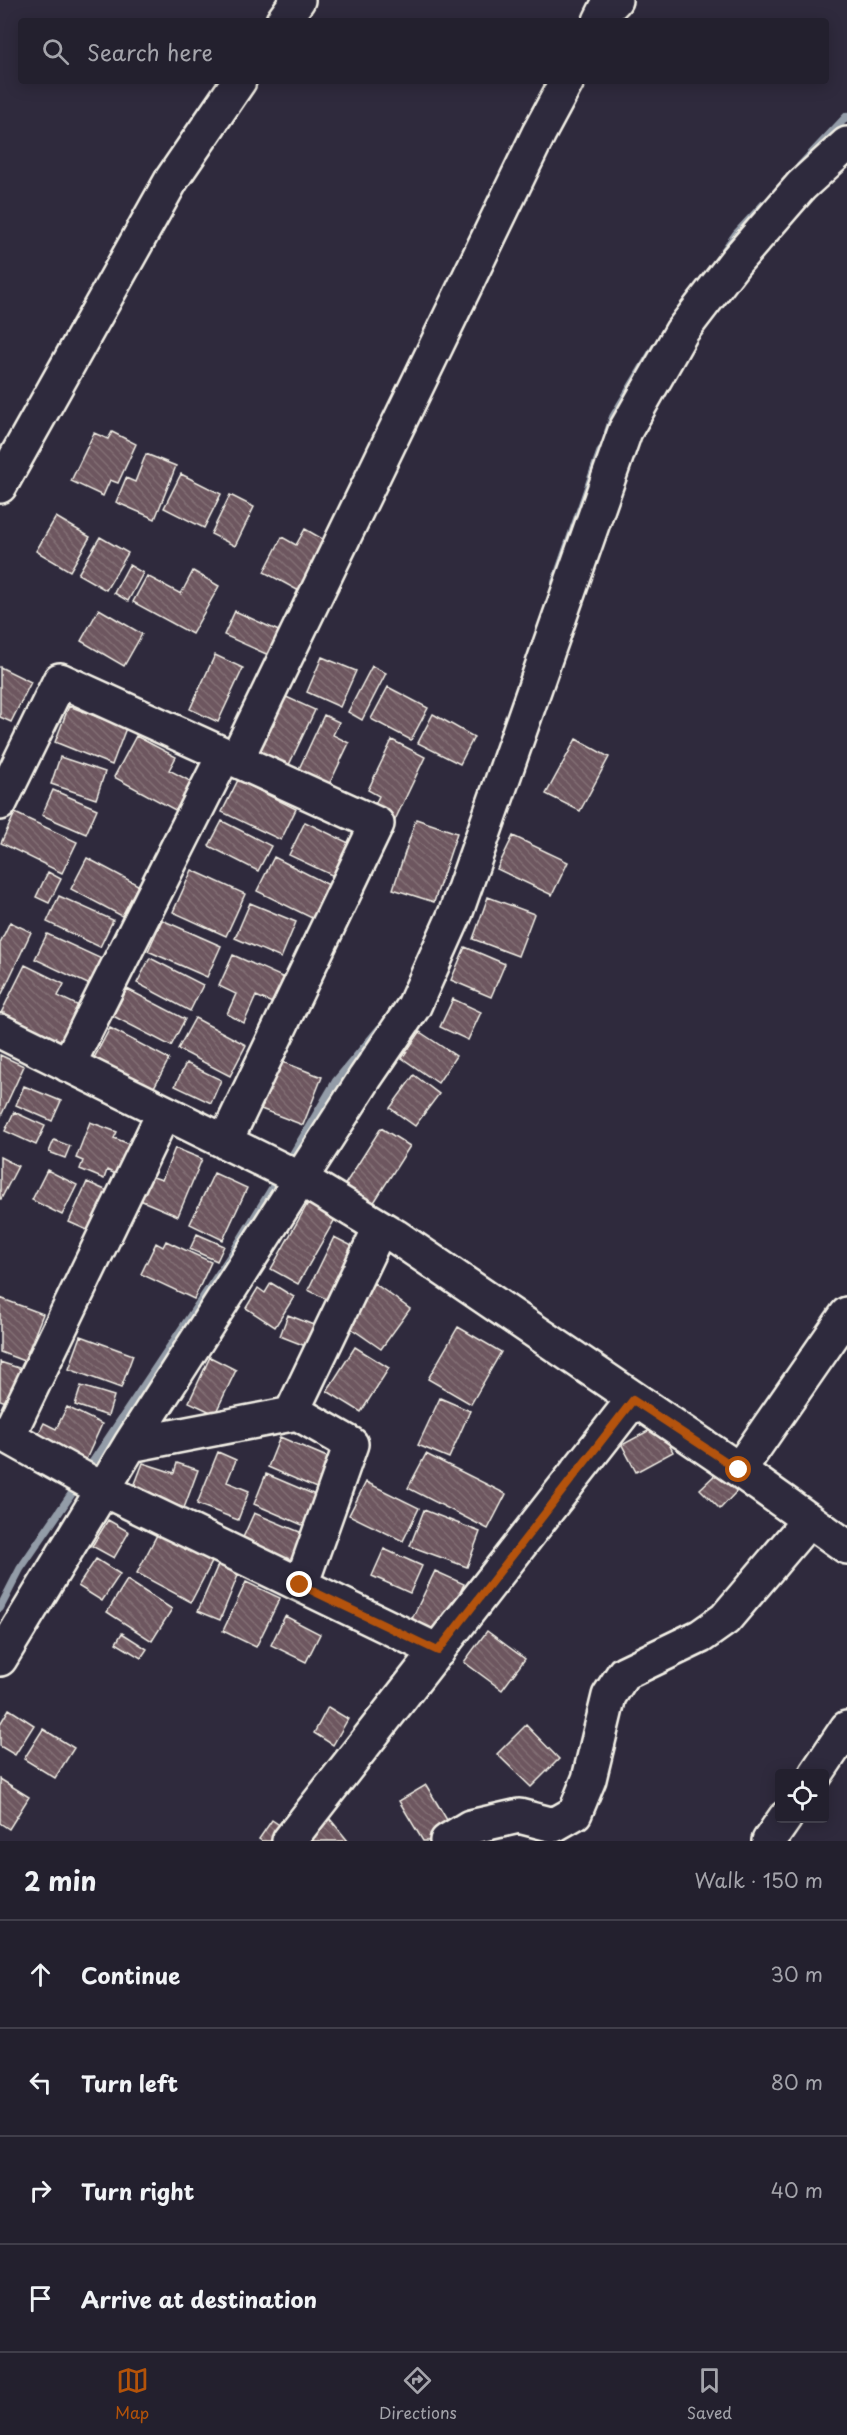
<!DOCTYPE html>
<html lang="en">
<head>
<meta charset="utf-8">
<style>
	:root { --surface:#23202e; --page:#2f2d3a; --text:#f1f3f6; --muted:#a3a3aa; --line:#403e4a; --accent:#b45309 }
	body { margin:0; font-family:"Playpen Sans",sans-serif; background:var(--page); color:var(--text) }
	.controls { position:absolute; right:18px; bottom:18px; display:grid; overflow:hidden; border-radius:6px; box-shadow:0 3px 15px #0003 }
	.controls button { width:54px; height:54px; display:grid; place-items:center; padding:0; border:0; border-bottom:2px solid var(--line); background:var(--surface); color:var(--text); font:30px sans-serif }
	.stop { position:absolute; width:18px; height:18px; margin:-14px; border:4px solid #b45309; border-radius:50%; background:#fff }
	.stop.end { background:#b45309; border-color:#fff; box-shadow:0 2px 6px #0008 }
	.list { margin:0; padding:0; list-style:none }
	h2 { display:flex; justify-content:space-between; align-items:center; height:78px; margin:0; padding:0 24px; font-size:26px }
	h2 small { font-size:20px; font-weight:400; color:var(--muted) }
	.list li { display:grid; grid-template-columns:39px 1fr auto; gap:18px; align-items:center; box-sizing:border-box; height:108px; padding:0 24px; border-top:2px solid var(--line) }
	.list b { display:block; font-size:22px; white-space:nowrap }
	.list em { font-size:20px; font-style:normal; color:var(--muted) }
	.icon { flex:none; width:33px; height:33px; fill:none; stroke:currentColor; stroke-width:2; stroke-linecap:round; stroke-linejoin:round }
	.map { position:relative; flex:none; width:847px; height:1841px; overflow:hidden }
	.search { position:absolute; background:var(--surface); box-shadow:0 3px 15px #0003; left:18px; right:18px; top:18px; height:66px; display:flex; align-items:center; gap:15px; box-sizing:border-box; padding:0 21px; border-radius:6px; color:var(--muted); font-size:22px }
	.sheet { height:510px; background:var(--surface) }
	nav { display:flex; justify-content:space-around; align-items:center; box-sizing:border-box; height:84px; border-top:2px solid var(--line); background:var(--surface); font-size:16px; color:var(--muted) }
	nav a { display:grid; justify-items:center; gap:3px }
	nav .on { color:var(--accent) }
	.map>svg:first-child { display:block }
	.lines { fill:none; stroke-linecap:round; stroke-linejoin:round }
	.stream { stroke:#939ca8; stroke-width:8 }
	.building { fill:url(#building-back-hatch); stroke:#f4f1e8; stroke-width:1.5 }
	.minor-casing { stroke:#f4f1e8; stroke-width:38 }
	.minor { stroke:#2f2a3d; stroke-width:33 }
	.route { stroke:#b45309; stroke-width:8 }
</style>
</head>
<body>
<div class="map">
<svg width="847" height="1841" viewBox="0 0 847 1841">
	<defs>
		<pattern id="building-back-hatch" width="6" height="6" patternUnits="userSpaceOnUse" patternTransform="scale(1.5)"><rect width="6" height="6" fill="#6d565e"/><path d="M-1 5l2 2M0 0l6 6M5-1l2 2" fill="none" stroke="#826f75"/></pattern>
	</defs>
	<rect width="100%" height="100%" fill="#2f2a3d"/>
	<filter id="ink" filterUnits="userSpaceOnUse"><feTurbulence type="fractalNoise" baseFrequency=".0167" numOctaves="2"/><feDisplacementMap in="SourceGraphic" scale="12" xChannelSelector="R" yChannelSelector="G"/><feConvolveMatrix kernelMatrix="1 2 1 2 8 2 1 2 1" color-interpolation-filters="sRGB"/></filter>
	<g filter="url(#ink)">
		<g class="lines">
			<path class="stream" d="M800,166L847,116
				M724,251L736,234L764,204
				M608,432L613,417L655,347
				M555,582L601,450
				M286,1166L336,1081L380,1028
				M86,1472L230,1257L279,1177
				M0,1608L20,1569L79,1483"/>
		</g>
		<path class="building" d="M112,432L136,444L118,483L110,480L103,496L71,481L94,433L108,439Z
			M146,454L176,466L155,519L116,502L126,478L135,482Z
			M181,474L221,494L204,528L164,508Z
			M230,495L254,507L235,546L211,534Z
			M56,517L90,537L70,571L36,551Z
			M305,529L326,541L299,591L264,572L282,537L296,545Z
			M100,537L128,553L106,590L78,574Z
			M129,565L143,573L128,601L114,593Z
			M193,571L219,586L192,634L133,602L147,576L181,594Z
			M99,609L142,634L124,666L81,641Z
			M235,611L283,633L273,657L224,635Z
			M215,655L243,668L218,722L190,709Z
			M322,657L356,671L340,707L307,692Z
			M372,666L386,673L362,720L348,712Z
			M0,667L31,682L11,722L0,717Z
			M388,687L428,708L411,740L371,719Z
			M284,696L315,710L287,769L257,755Z
			M69,706L126,728L112,765L55,742Z
			M433,714L474,737L460,764L418,743Z
			M324,715L339,722L333,735L349,743L329,785L298,771Z
			M136,736L176,757L169,770L192,782L177,811L114,777Z
			M576,739L609,757L580,811L546,794Z
			M392,740L425,757L393,824L371,813L379,796L368,790Z
			M60,757L105,772L96,799L51,784Z
			M238,780L296,809L281,840L222,812Z
			M53,790L97,809L86,834L42,815Z
			M15,813L77,842L62,873L1,843Z
			M416,819L457,833L434,902L393,889Z
			M222,821L271,846L258,871L209,846Z
			M305,822L353,845L338,878L289,855Z
			M513,836L568,862L552,895L497,869Z
			M274,857L333,887L316,920L257,891Z
			M87,858L138,885L122,916L71,889Z
			M192,870L245,894L226,936L173,912Z
			M48,872L61,879L49,903L36,897Z
			M59,896L113,920L100,947L47,922Z
			M488,897L534,914L518,956L473,939Z
			M250,903L296,922L281,958L235,938Z
			M162,920L221,946L207,977L148,951Z
			M10,922L31,932L0,998V943Z
			M47,934L104,960L92,986L35,959Z
			M465,947L505,964L491,997L451,980Z
			M233,955L289,980L277,1005L256,996L244,1023L227,1014L236,994L219,986Z
			M150,958L203,985L190,1011L137,983Z
			M25,965L64,984L58,996L79,1006L62,1042L1,1013Z
			M127,989L185,1019L171,1046L113,1016Z
			M453,999L481,1012L468,1040L440,1027Z
			M195,1018L246,1045L230,1076L178,1049Z
			M110,1028L169,1059L152,1091L93,1060Z
			M420,1032L456,1056L438,1083L402,1058Z
			M0,1055L24,1066L0,1118Z
			M280,1061L322,1077L303,1125L261,1109Z
			M186,1063L221,1080L211,1103L175,1086Z
			M414,1075L439,1094L415,1126L390,1108Z
			M24,1086L61,1101L52,1121L16,1105Z
			M14,1112L45,1126L36,1145L5,1131Z
			M90,1122L117,1132L114,1138L132,1145L120,1176L107,1170L104,1179L80,1169L83,1161L76,1158Z
			M381,1128L410,1146L373,1204L344,1186Z
			M54,1140L70,1146L65,1158L49,1152Z
			M175,1148L202,1159L178,1216L140,1200L150,1176L162,1180Z
			M0,1157L18,1166L1,1199H0Z
			M47,1170L77,1185L62,1215L32,1200Z
			M214,1173L247,1188L223,1240L190,1224Z
			M87,1182L112,1193L94,1233L69,1222Z
			M308,1203L335,1219L298,1284L271,1269Z
			M197,1234L224,1246L217,1261L190,1249Z
			M334,1237L360,1250L334,1303L308,1290Z
			M166,1241L211,1262L194,1299L141,1274L156,1243L163,1247Z
			M271,1283L294,1297L275,1327L246,1308L258,1288L265,1293Z
			M374,1283L410,1309L381,1349L345,1324Z
			M0,1298L43,1314L24,1361L0,1352Z
			M288,1315L316,1326L308,1347L280,1336Z
			M458,1327L501,1352L471,1404L428,1379Z
			M81,1336L133,1355L121,1388L69,1369Z
			M355,1347L389,1368L361,1412L327,1391Z
			M210,1357L236,1370L215,1414L189,1402Z
			M0,1362L25,1370L13,1404L0,1400Z
			M81,1386L114,1396L108,1416L75,1405Z
			M440,1398L470,1411L449,1458L418,1445Z
			M67,1407L102,1424L83,1466L34,1443L44,1423L56,1429Z
			M659,1425L673,1452L636,1472L622,1445Z
			M280,1437L334,1460L321,1490L268,1467Z
			M218,1452L236,1460L227,1482L249,1491L238,1520L197,1504Z
			M426,1454L506,1494L488,1529L408,1488Z
			M143,1463L174,1473L177,1463L198,1470L184,1508L133,1489Z
			M718,1472L737,1491L720,1509L700,1489Z
			M266,1474L320,1497L307,1527L254,1504Z
			M366,1482L419,1508L403,1541L349,1515Z
			M424,1510L480,1532L467,1567L410,1546Z
			M254,1513L307,1535L294,1565L241,1542Z
			M108,1520L129,1532L114,1558L92,1546Z
			M158,1533L212,1562L191,1602L137,1573Z
			M384,1549L422,1566L410,1593L372,1576Z
			M96,1559L120,1574L102,1601L78,1586Z
			M218,1565L239,1573L220,1620L198,1611Z
			M435,1571L464,1584L440,1634L411,1621Z
			M127,1580L172,1609L152,1641L107,1612Z
			M246,1582L280,1598L256,1647L223,1631Z
			M285,1616L320,1634L306,1662L271,1645Z
			M487,1631L525,1659L502,1690L464,1662Z
			M122,1633L147,1649L141,1658L116,1643Z
			M328,1707L348,1719L333,1745L314,1733Z
			M9,1709L34,1725L15,1755L0,1746V1724Z
			M526,1725L559,1759L531,1787L497,1754Z
			M43,1729L74,1748L55,1778L24,1759Z
			M0,1779L29,1797L9,1829L0,1823Z
			M426,1785L453,1830L434,1841H423L399,1801Z
			M330,1819L348,1841H303Z
			M272,1820L287,1830L280,1841H262L259,1839Z"/>
		<g class="lines">
			<defs>
				<path id="minor" d="M283,21L298,0
					M600,21L606,9L615,0
					M0,486L172,179L239,81
					M236,760L539,133L567,81
					M0,803L60,680L377,824L225,1142
					M0,1031L301,1179L395,1236L739,1470L847,1547
					M68,1065L224,755
					M291,1414L380,1228
					M0,1432L102,1489L438,1651
					M8,1436L164,1112
					M130,1445L297,1413L351,1444L301,1585
					M739,1470L847,1314
					M0,1659L130,1445L365,1078L414,1006L456,912L625,431L682,331L735,262L801,186L847,144
					M816,1774L847,1728
					M289,1841L633,1400
					M447,1841L470,1827L519,1816L554,1825L575,1813L589,1779L609,1696L624,1673L701,1636L725,1619L809,1520
					M769,1841L785,1818"/>
			</defs>
			<use href="#minor" class="minor-casing"/>
			<use href="#minor" class="minor"/>
		</g>
	</g>
	<g class="lines" filter="url(#ink)">
		<path class="route" d="M300,1585L438,1651L633,1400L739,1470"/>
	</g>
</svg>
<div class="controls">
<button><svg class="icon" aria-label="locate" viewBox="0 0 24 24"><circle cx="12" cy="12" r="6"/><path d="M12 2v4M12 18v4M2 12h4M18 12h4"/></svg></button>
</div>
<div class="stop" style="left:739px;top:1470px"></div>
<div class="stop end" style="left:300px;top:1585px"></div>
<div class="search"><svg class="icon" aria-label="search" viewBox="0 0 24 24"><circle cx="10" cy="10" r="6"/><path d="M15 15l6 6"/></svg>Search here</div>
</div>
<section class="sheet">
<h2>2 min<small>Walk · 150 m</small></h2>
<ul class="list">
<li><svg class="icon" aria-label="ahead" viewBox="0 0 24 24"><path d="M12 20V5M6 11l6-6 6 6"/></svg><div><b>Continue</b></div><em>30 m</em></li>
<li><svg class="icon" aria-label="left" viewBox="0 0 24 24"><path d="M17 20v-9H6M10 6l-5 5 5 5"/></svg><div><b>Turn left</b></div><em>80 m</em></li>
<li><svg class="icon" aria-label="right" viewBox="0 0 24 24"><path d="M7 20v-9h11M14 6l5 5-5 5"/></svg><div><b>Turn right</b></div><em>40 m</em></li>
<li><svg class="icon" aria-label="arrive" viewBox="0 0 24 24"><path d="M6 21V4h12l-3 4 3 4H6"/></svg><div><b>Arrive at destination</b></div></li>
</ul>
</section>
<nav>
<a class="on"><svg class="icon" aria-label="map" viewBox="0 0 24 24"><path d="M3 6l6-2 6 2 6-2v14l-6 2-6-2-6 2zM9 4v14M15 6v14"/></svg>Map</a>
<a><svg class="icon" aria-label="directions" viewBox="0 0 24 24"><path d="M12 3l9 9-9 9-9-9zM9 14v-3h6M13 9l2 2-2 2"/></svg>Directions</a>
<a><svg class="icon" aria-label="saved" viewBox="0 0 24 24"><path d="M7 4h10v16l-5-4-5 4z"/></svg>Saved</a>
</nav>
</body>
</html>
